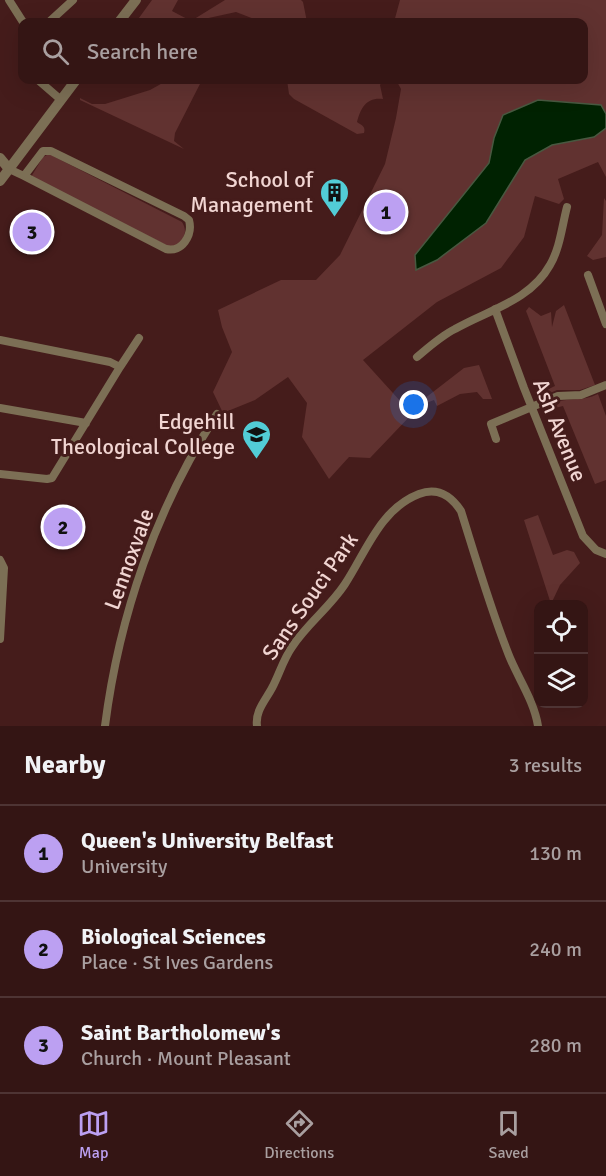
<!DOCTYPE html>
<html lang="en">
<head>
<meta charset="utf-8">
<style>
	:root { --surface:#341514; --page:#3f2222; --text:#f1f3f6; --muted:#a99fa0; --line:#4e3434; --accent:#bca0f2 }
	body { margin:0; font-family:Signika,sans-serif; background:var(--page); color:var(--text) }
	.controls { position:absolute; right:18px; bottom:18px; display:grid; overflow:hidden; border-radius:12px; box-shadow:0 6px 24px #0002 }
	.controls button { width:54px; height:54px; display:grid; place-items:center; padding:0; border:0; border-bottom:2px solid var(--line); background:var(--surface); color:var(--text); font:30px sans-serif }
	.you { position:absolute; left:414px; top:405px; width:21px; height:21px; margin:-15px; border:4px solid #fff; border-radius:50%; background:#1a73e8; box-shadow:0 0 0 9px #1a73e833 }
	.badge { display:grid; place-items:center; width:39px; height:39px; border-radius:50%; background:var(--accent); color:#111; font-size:20px; font-weight:700 }
	.pin { position:absolute; translate:-50% -50%; border:3px solid #fff; box-shadow:0 2px 6px #0006 }
	.list { margin:0; padding:0; list-style:none }
	h2 { display:flex; justify-content:space-between; align-items:center; height:78px; margin:0; padding:0 24px; font-size:26px }
	h2 small { font-size:20px; font-weight:400; color:var(--muted) }
	.list li { display:grid; grid-template-columns:39px 1fr auto; gap:18px; align-items:center; box-sizing:border-box; height:96px; padding:0 24px; border-top:2px solid var(--line) }
	.list b { display:block; font-size:22px; white-space:nowrap }
	.list p { margin:0; font-size:20px; white-space:nowrap; color:var(--muted) }
	.list em { font-size:20px; font-style:normal; color:var(--muted) }
	.icon { flex:none; width:33px; height:33px; fill:none; stroke:currentColor; stroke-width:2; stroke-linecap:round; stroke-linejoin:round }
	.map { position:relative; flex:none; width:606px; height:726px; overflow:hidden }
	.search { position:absolute; background:var(--surface); box-shadow:0 6px 24px #0002; left:18px; right:18px; top:18px; height:66px; display:flex; align-items:center; gap:15px; box-sizing:border-box; padding:0 21px; border-radius:12px; color:var(--muted); font-size:22px }
	.sheet { height:366px; background:var(--surface) }
	nav { display:flex; justify-content:space-around; align-items:center; box-sizing:border-box; height:84px; border-top:2px solid var(--line); background:var(--surface); font-size:16px; color:var(--muted) }
	nav a { display:grid; justify-items:center; gap:3px }
	nav .on { color:var(--accent) }
	.map>svg:first-child { display:block }
	.green { fill:#613230 }
	.water { fill:#002201; stroke:#485840; stroke-width:1.5 }
	.lines { fill:none; stroke-linecap:round; stroke-linejoin:round }
	.minor { stroke:#7c6f55; stroke-width:8 }
	.tertiary { stroke:#7c6f55; stroke-width:10 }
	.labels { text-anchor:middle; dominant-baseline:central; stroke-width:6; stroke-linejoin:round; paint-order:stroke }
	.poi-label { font-size:22px; fill:#f1d5d2; stroke:#451c1b; text-anchor:end }
	.street-label { font-size:22px; fill:#f1d5d2; stroke:#451c1b }
</style>
</head>
<body>
<div class="map">
<svg width="606" height="726" viewBox="0 0 606 726">
	<rect width="100%" height="100%" fill="#451c1b"/>
	<path class="green" d="M152,0H178L172,11L191,21L225,0H301L303,2L307,22H262L236,12L204,19L200,22H136Z
		M400,0H606V114L601,105L494,138L489,163L415,255L510,181L525,160L552,145L594,137L606,128V177L598,162L558,179L564,199L559,204L535,196L524,237L501,268L437,302L363,360L412,414L370,458L349,457L329,479L302,437L307,403L288,377L255,400L223,413L213,392L232,352L222,327L218,310L281,280H316L340,255L385,164L396,118L401,89L396,80H584V22H394Z
		M168,80H202L175,133L174,141L184,149L80,100V98L92,104H105L150,90Z
		M287,80H383L380,85L383,99C367,97 361,107 357,122C361,125 366,126 364,133L357,134L294,99L289,94Z
		M49,154L182,222C188,232 184,237 178,246L170,247L31,177L43,157Z
		M604,198L606,201V257L593,260L587,256L602,235Z
		M564,305L595,385L580,390H557L541,397L540,393L555,386L526,311L529,307L541,316L551,312L552,327L556,311Z
		M479,365L492,399H483L477,392L460,394L437,406L434,400L411,409L464,368Z
		M598,394L606,416V480L595,484L563,406L555,408L553,403C568,397 582,402 598,394Z
		M538,515L553,555L567,550L574,552L580,563L560,585L551,604L524,520Z"/>
	<path class="water" d="M538,100L601,105L606,114V128L594,137L552,145L525,160L486,223L437,260L416,270L415,255L489,163L494,138L503,115Z"/>
	<g class="lines">
		<path class="minor" d="M9,0L23,22
			M49,22L73,0
			M38,80L60,99
			M9,169L24,176L43,151H51L184,216L189,220C193,235 182,253 166,249L24,176
			M588,275L606,324
			M495,309L524,388L583,536L596,550L606,554
			M0,340L110,362L120,367L52,478L47,479L0,474
			M417,357C429,347 441,336 455,329C488,310 530,301 550,265C560,248 562,226 567,207
			M120,367L139,338
			M0,408L86,423
			M496,439L491,424L558,396L581,395L606,385
			M0,560L4,568L0,639
			M105,726C119,616 156,508 217,414
			M257,726C255,711 265,701 272,688C279,675 283,660 292,647C307,624 330,607 345,584C366,552 380,509 419,494C438,487 451,496 461,511C476,559 490,607 508,653C517,677 534,700 538,726"/>
		<path class="tertiary" d="M119,22L136,0
			M0,158L9,169
			M0,181L76,80"/>
	</g>
	<defs>
		<symbol id="building-pin" viewBox="-11 -11 22 30"><path d="M0 17L-7.5 6A9.5 9.5 0 1 1 7.5 6Z" fill="#52ccd6" stroke="#451c1b"/><path d="M-4-6H4V6H1V3H-1V6H-4ZM-2.5-4.3h1.7v1.8h-1.7ZM.8-4.3h1.7v1.8H.8ZM-2.5-1h1.7V.8h-1.7ZM.8-1h1.7V.8H.8Z" fill="#111"/></symbol>
		<symbol id="university-pin" viewBox="-11 -11 22 30"><path d="M0 17L-7.5 6A9.5 9.5 0 1 1 7.5 6Z" fill="#52ccd6" stroke="#451c1b"/><path d="M0-5L7-2L0 1L-7-2ZM-4 1L0 2.5L4 1V4Q0 6-4 4Z" fill="#111"/></symbol>
	</defs>
	<g fill-rule="evenodd">
		<use href="#building-pin" x="318" y="176" width="33" height="45"/>
		<use href="#university-pin" x="240" y="418" width="33" height="45"/>
	</g>
	<g class="labels">
		<g class="poi-label">
			<text x="313" y="179">School of<tspan x="313" dy="25">Management</tspan></text>
			<text x="235" y="421">Edgehill<tspan x="235" dy="25">Theological College</tspan></text>
		</g>
		<g class="street-label">
			<text transform="translate(560 430) rotate(68)">Ash Avenue</text>
			<text transform="translate(129 559) rotate(-70)">Lennoxvale</text>
			<text transform="translate(310 596) rotate(-55)">Sans Souci Park</text>
		</g>
	</g>
</svg>
<div class="controls">
<button><svg class="icon" aria-label="locate" viewBox="0 0 24 24"><circle cx="12" cy="12" r="6"/><path d="M12 2v4M12 18v4M2 12h4M18 12h4"/></svg></button>
<button><svg class="icon" aria-label="layers" viewBox="0 0 24 24"><path d="M12 4l9 5-9 5-9-5zM3 14l9 5 9-5"/></svg></button>
</div>
<div class="you"></div>
<div class="pin badge" style="left:386px;top:212px">1</div>
<div class="pin badge" style="left:63px;top:527px">2</div>
<div class="pin badge" style="left:32px;top:232px">3</div>
<div class="search"><svg class="icon" aria-label="search" viewBox="0 0 24 24"><circle cx="10" cy="10" r="6"/><path d="M15 15l6 6"/></svg>Search here</div>
</div>
<section class="sheet">
<h2>Nearby<small>3 results</small></h2>
<ul class="list">
<li><span class="badge">1</span><div><b>Queen's University Belfast</b><p>University</p></div><em>130 m</em></li>
<li><span class="badge">2</span><div><b>Biological Sciences</b><p>Place · St Ives Gardens</p></div><em>240 m</em></li>
<li><span class="badge">3</span><div><b>Saint Bartholomew's</b><p>Church · Mount Pleasant</p></div><em>280 m</em></li>
</ul>
</section>
<nav>
<a class="on"><svg class="icon" aria-label="map" viewBox="0 0 24 24"><path d="M3 6l6-2 6 2 6-2v14l-6 2-6-2-6 2zM9 4v14M15 6v14"/></svg>Map</a>
<a><svg class="icon" aria-label="directions" viewBox="0 0 24 24"><path d="M12 3l9 9-9 9-9-9zM9 14v-3h6M13 9l2 2-2 2"/></svg>Directions</a>
<a><svg class="icon" aria-label="saved" viewBox="0 0 24 24"><path d="M7 4h10v16l-5-4-5 4z"/></svg>Saved</a>
</nav>
</body>
</html>
